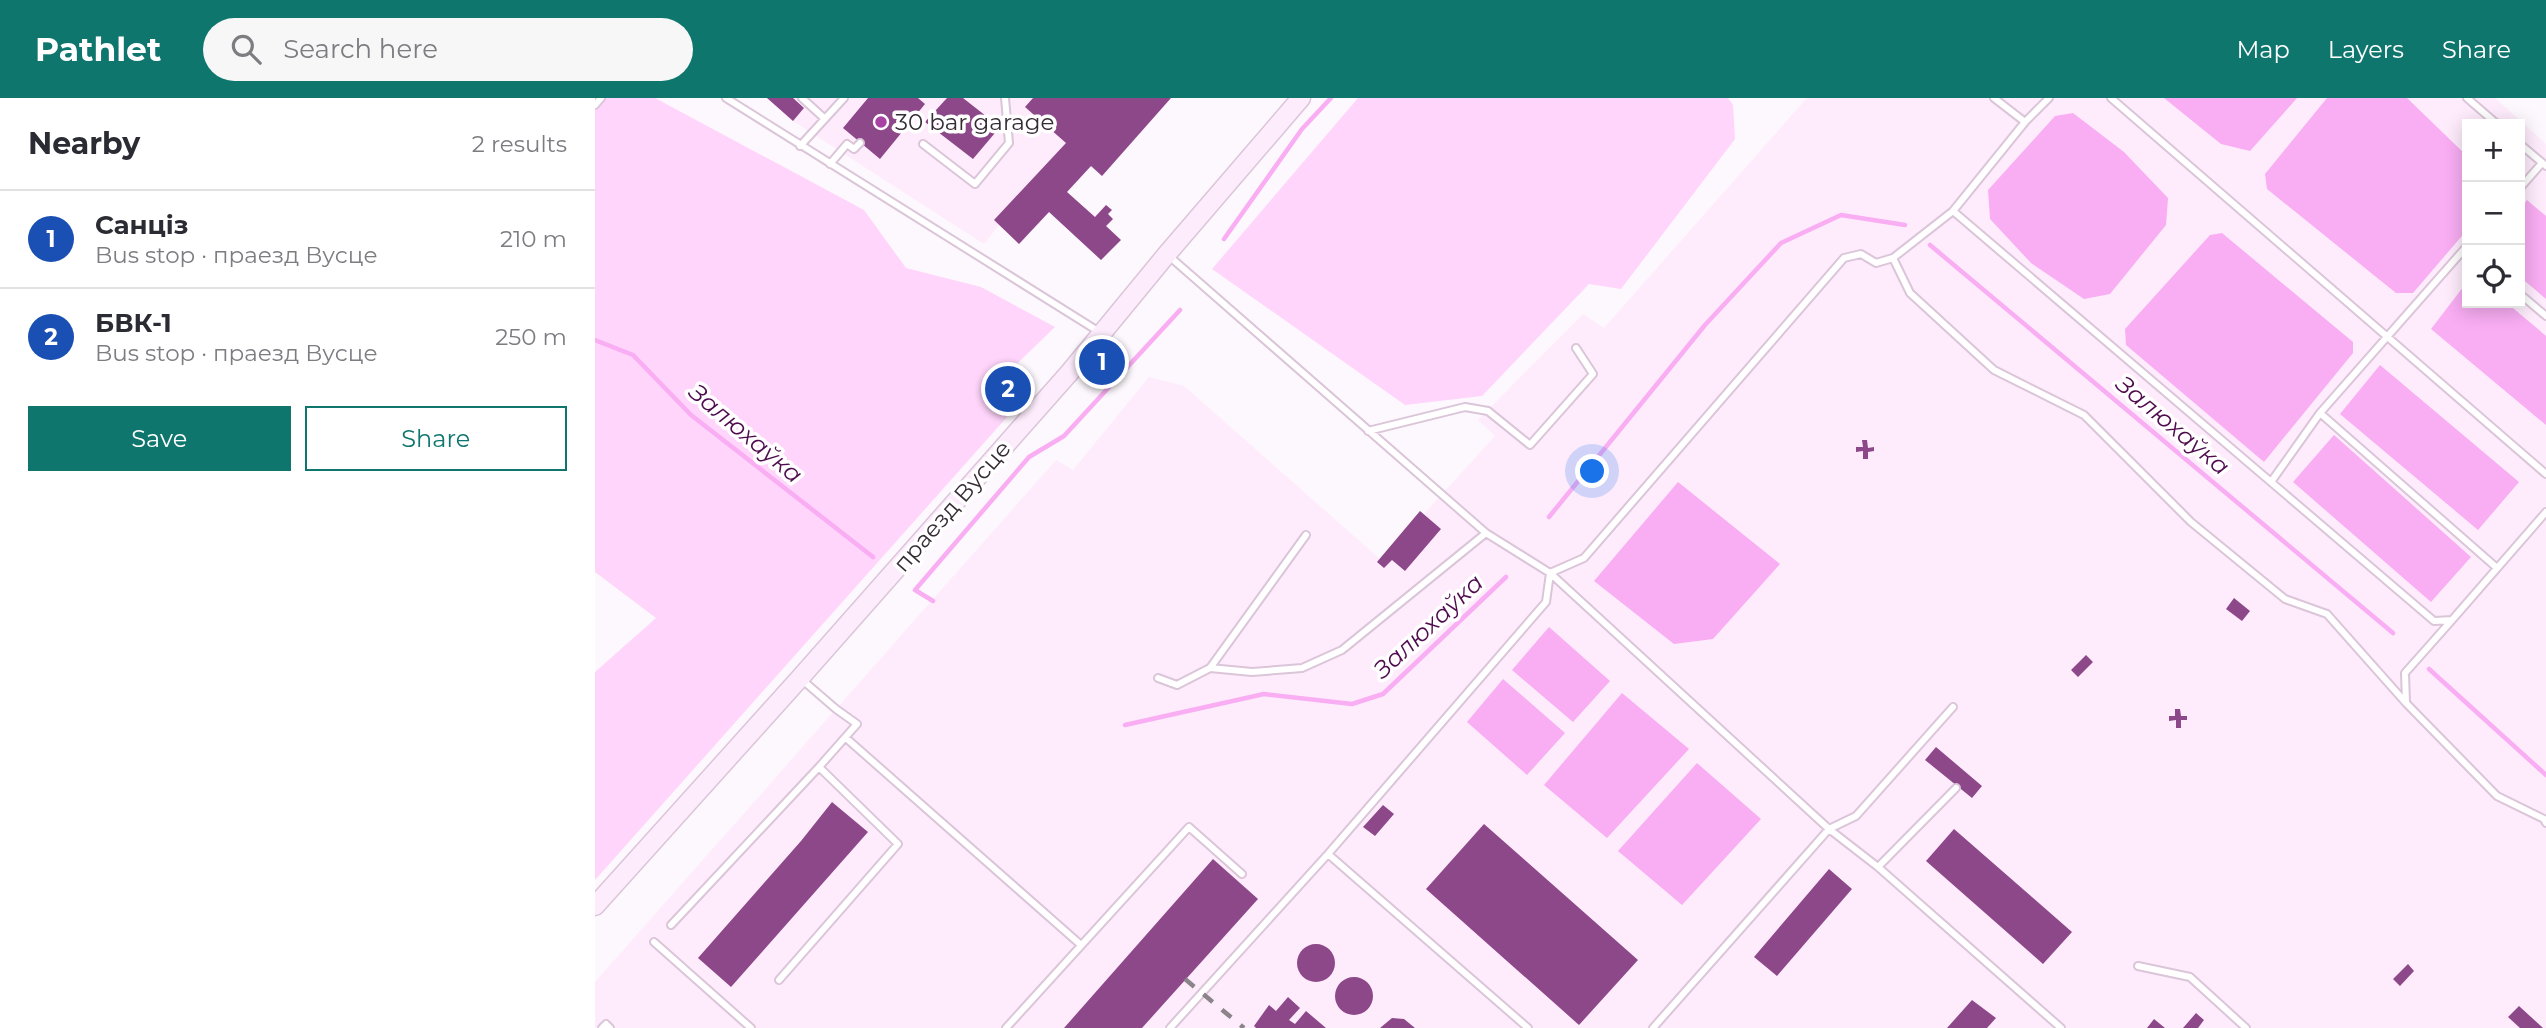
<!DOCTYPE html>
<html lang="en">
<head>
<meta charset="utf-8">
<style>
	:root { --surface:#fff; --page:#f7f7f7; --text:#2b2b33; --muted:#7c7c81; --line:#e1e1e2; --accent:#0f766e }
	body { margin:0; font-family:Montserrat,sans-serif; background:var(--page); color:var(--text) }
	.controls { position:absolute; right:21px; top:21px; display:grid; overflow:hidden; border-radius:0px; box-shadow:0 4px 18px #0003 }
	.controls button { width:63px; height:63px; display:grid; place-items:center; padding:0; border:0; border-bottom:2px solid var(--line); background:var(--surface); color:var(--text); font:35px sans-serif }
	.you { position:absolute; left:998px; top:374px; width:24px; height:24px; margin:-18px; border:5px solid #fff; border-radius:50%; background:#1a73e8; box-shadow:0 0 0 10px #1a73e833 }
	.badge { display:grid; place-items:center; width:46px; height:46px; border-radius:50%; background:var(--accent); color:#fff; font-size:23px; font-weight:700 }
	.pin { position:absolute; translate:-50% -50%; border:4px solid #fff; box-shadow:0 2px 7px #0006 }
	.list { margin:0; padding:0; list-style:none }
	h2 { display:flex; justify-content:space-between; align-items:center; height:91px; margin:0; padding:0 28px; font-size:30px }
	h2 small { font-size:23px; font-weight:400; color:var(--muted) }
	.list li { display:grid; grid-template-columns:46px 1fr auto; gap:21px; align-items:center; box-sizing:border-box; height:98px; padding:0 28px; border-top:2px solid var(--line) }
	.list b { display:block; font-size:26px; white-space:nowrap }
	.list p { margin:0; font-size:23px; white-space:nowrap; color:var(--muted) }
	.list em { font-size:23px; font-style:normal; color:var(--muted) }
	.actions { display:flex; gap:14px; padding:21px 28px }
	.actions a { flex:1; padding:16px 0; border:2px solid var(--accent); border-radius:0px; text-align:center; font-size:24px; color:var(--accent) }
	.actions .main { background:var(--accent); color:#fff }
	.icon { flex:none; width:38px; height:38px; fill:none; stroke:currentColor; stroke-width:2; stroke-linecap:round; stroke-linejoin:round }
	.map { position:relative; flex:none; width:1951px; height:930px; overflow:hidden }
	header { display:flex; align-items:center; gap:42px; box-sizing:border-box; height:98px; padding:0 35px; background:var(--accent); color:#fff }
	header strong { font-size:33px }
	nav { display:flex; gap:38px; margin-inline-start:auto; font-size:24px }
	.search { width:490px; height:63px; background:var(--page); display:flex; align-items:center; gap:18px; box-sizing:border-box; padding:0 24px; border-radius:38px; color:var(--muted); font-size:26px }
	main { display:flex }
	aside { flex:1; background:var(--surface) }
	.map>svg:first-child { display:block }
	.built { fill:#feecfc; fill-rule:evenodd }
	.green { fill:#ffd5fb }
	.water { fill:#f9adf3 }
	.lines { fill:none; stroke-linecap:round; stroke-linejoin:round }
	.stream { stroke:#f9adf3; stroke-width:4.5 }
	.building { fill:#8d4889 }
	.lane-casing { stroke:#dbc5d9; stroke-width:10 }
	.secondary-casing { stroke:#dbc5d9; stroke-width:21 }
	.lane { stroke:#fff; stroke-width:6 }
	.secondary { stroke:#fdecfc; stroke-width:18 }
	.rail { stroke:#8c848b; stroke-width:4.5; stroke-dasharray:12 12; stroke-linecap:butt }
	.poi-dot { fill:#a841a4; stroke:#fff; stroke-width:2.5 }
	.labels { text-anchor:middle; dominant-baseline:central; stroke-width:7; stroke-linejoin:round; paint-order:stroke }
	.poi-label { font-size:23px; fill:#352c34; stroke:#fff; text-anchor:start }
	.street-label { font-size:23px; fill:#352c34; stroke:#fff }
	.water-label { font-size:24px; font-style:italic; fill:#4e0b4d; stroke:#fff }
</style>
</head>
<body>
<header>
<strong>Pathlet</strong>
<div class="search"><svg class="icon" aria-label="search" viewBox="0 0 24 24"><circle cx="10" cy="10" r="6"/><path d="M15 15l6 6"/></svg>Search here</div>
<nav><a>Map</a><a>Layers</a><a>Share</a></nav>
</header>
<main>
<aside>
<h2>Nearby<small>2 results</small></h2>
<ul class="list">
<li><span class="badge" style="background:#1a4fb4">1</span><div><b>Санціз</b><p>Bus stop · праезд Вусце</p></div><em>210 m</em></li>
<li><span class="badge" style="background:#1a4fb4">2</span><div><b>БВК-1</b><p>Bus stop · праезд Вусце</p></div><em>250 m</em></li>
</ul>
<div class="actions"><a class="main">Save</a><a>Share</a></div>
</aside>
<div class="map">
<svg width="1951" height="930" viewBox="0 0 1951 930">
	<rect width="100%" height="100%" fill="#fdf8fd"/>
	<path class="built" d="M172,0H576L507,78L496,68L472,94L499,119L511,107L517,112L513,116L518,121L512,129L526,142L506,162L454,114L424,146L404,127L389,146L198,23Z
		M1212,0H1900L1951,46V930H0V884L461,362L478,372L554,279L589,288L785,461L825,413L829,416L900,338L883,322L988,216L1009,230ZM1872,26H1925V205H1872Z"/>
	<path class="green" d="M0,0H60L269,112L311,170L386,189L460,229L402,285L412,319L0,782V574L61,520L0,474Z
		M763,0H1133L1138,7L1140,41L1026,191L994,186L887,298L810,307L617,171Z"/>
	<path class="water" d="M1569,0H1702L1655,53L1626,46Z
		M1732,0H1812L1872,58V132L1818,195H1801L1672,91L1670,76Z
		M1478,15L1529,54L1573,100L1571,127L1515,196L1489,201L1436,165L1395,121L1393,92L1460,18Z
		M1932,102L1951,118V201L1925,179V111Z
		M1627,135L1758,244V255L1669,364L1531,247L1530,231L1615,137Z
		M1872,184V205H1912L1951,238V327L1836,231Z
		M1785,267L1924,384L1883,432L1745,316Z
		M1739,337L1876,459L1836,504L1698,384Z
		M1083,384L1185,466L1118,541L1079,546L999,483Z
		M954,529L1015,583L978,624L917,572Z
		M908,581L970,635L932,677L872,624Z
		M1027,595L1094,651L1012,740L949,687Z
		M1102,665L1166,721L1087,807L1023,753Z"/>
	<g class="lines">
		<path class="stream" d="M629,141L707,31L736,0
			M1335,147L1798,535
			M0,242L38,257L96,317L278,459
			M954,419L1110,227L1186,145L1246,117L1310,127
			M338,503L320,492L434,359L469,338L585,212
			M1834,571L1951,677
			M530,627L669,596L757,606L788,596L911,479"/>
	</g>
	<path class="building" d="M172,0H198L209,10L198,23Z
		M273,0H323L330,6L285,61L248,30Z
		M352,0H368L405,29L378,61L330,24Z
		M438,0H576L507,78L496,68L472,94L500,119L511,107L517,112L513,116L518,121L511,128L526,142L506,162L454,114L424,146L399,122L471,45L430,9Z
		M1267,342H1272L1273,350L1279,349V353L1273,354V361H1268V353L1261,354V349H1268Z
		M825,413L846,431L810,473L797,462L789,470L782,464Z
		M1639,500L1655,513L1647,523L1631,511Z
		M1491,557L1498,564L1483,579L1476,572Z
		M1580,611H1585L1586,618H1592V622H1586V630H1581V622L1574,623V618H1580Z
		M1341,649L1387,688L1377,700L1330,662Z
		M237,704L273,734L136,889L103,860L206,743Z
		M788,707L799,716L780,738L768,729Z
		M889,726L1043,862L984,927L831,791Z
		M1359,731L1477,834L1448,866L1331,763Z
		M618,761L663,801L547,930H469Z
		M1234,771L1257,791L1182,878L1159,859Z
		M702 865a19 19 0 1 1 38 0a19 19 0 1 1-38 0Z
		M1813,866L1819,873L1805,888L1798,881Z
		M740 898a19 19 0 1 1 38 0a19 19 0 1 1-38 0Z
		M693,899L705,910L694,922L700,926L711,913L731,930H661L659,928L674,907L681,913Z
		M1377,902L1401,920L1392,930H1352Z
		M1924,908L1948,930H1925L1913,919Z
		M1601,915L1609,922L1603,930H1588Z
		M797,920L809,921L820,930H785Z
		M1559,921L1570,930H1552Z"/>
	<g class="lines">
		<defs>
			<path id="lane" d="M131,0L506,235
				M207,0L230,21
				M1399,0L1430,24
				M1516,0L1951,376
				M1872,0L1902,26
				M0,7L6,0
				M328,46L380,86L414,45L410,0
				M1925,46L1951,68
				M205,48L249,0
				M235,66L252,46L259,51L265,45
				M1925,90L1947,65
				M1358,113L1839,523L1857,522L1951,414
				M574,158L891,435L955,475L1234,731L1283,769L1466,930
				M1298,160L1315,195L1399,272L1489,317L1596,424L1690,501L1732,516L1811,605
				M1925,196L1951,218
				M1725,315L1902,470
				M773,333L870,309L893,313L935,347L998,276L981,250
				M1676,384L1725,315L1872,148
				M1857,522L1810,575L1811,605L1902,698L1949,721L1951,725
				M615,570L657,574L707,570L747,552L891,435
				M205,580L241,611L262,626L224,669
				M563,580L582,587L615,570L711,437
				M251,640L486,847
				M733,756L933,930
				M1283,769L1361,690
				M76,827L224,669L303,746L184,882
				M59,844L156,930
				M1543,868L1595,879L1651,930
				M7,930L11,926L15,930
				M411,930L594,729L647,776
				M575,930L733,756L951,504L955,475L989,460L1249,160L1266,156L1281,165L1298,160L1358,113L1430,24L1454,0
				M1058,930L1234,731L1261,718L1358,609"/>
			<path id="secondary" d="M0,808L205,580L475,274L572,156L706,0"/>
		</defs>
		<use href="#lane" class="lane-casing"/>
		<use href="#secondary" class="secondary-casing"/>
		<use href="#lane" class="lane"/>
		<use href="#secondary" class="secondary"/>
		<path class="rail" d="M590,881L649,930"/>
	</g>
	<circle class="poi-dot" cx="286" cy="24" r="7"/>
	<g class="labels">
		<g class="poi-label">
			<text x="300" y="24">30 bar garage</text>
		</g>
		<g class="street-label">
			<text transform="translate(357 408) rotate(-49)">праезд Вусце</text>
		</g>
		<g class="water-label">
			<text transform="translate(1578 327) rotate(40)">Залюхаўка</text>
			<text transform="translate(151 335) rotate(40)">Залюхаўка</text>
			<text transform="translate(833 528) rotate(-43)">Залюхаўка</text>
		</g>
	</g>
</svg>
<div class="controls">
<button>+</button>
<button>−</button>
<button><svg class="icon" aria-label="locate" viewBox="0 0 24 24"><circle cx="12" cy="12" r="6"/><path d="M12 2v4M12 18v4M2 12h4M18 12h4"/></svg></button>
</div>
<div class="you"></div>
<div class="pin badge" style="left:507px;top:264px;background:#1a4fb4">1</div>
<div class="pin badge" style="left:413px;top:291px;background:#1a4fb4">2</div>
</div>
</main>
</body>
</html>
